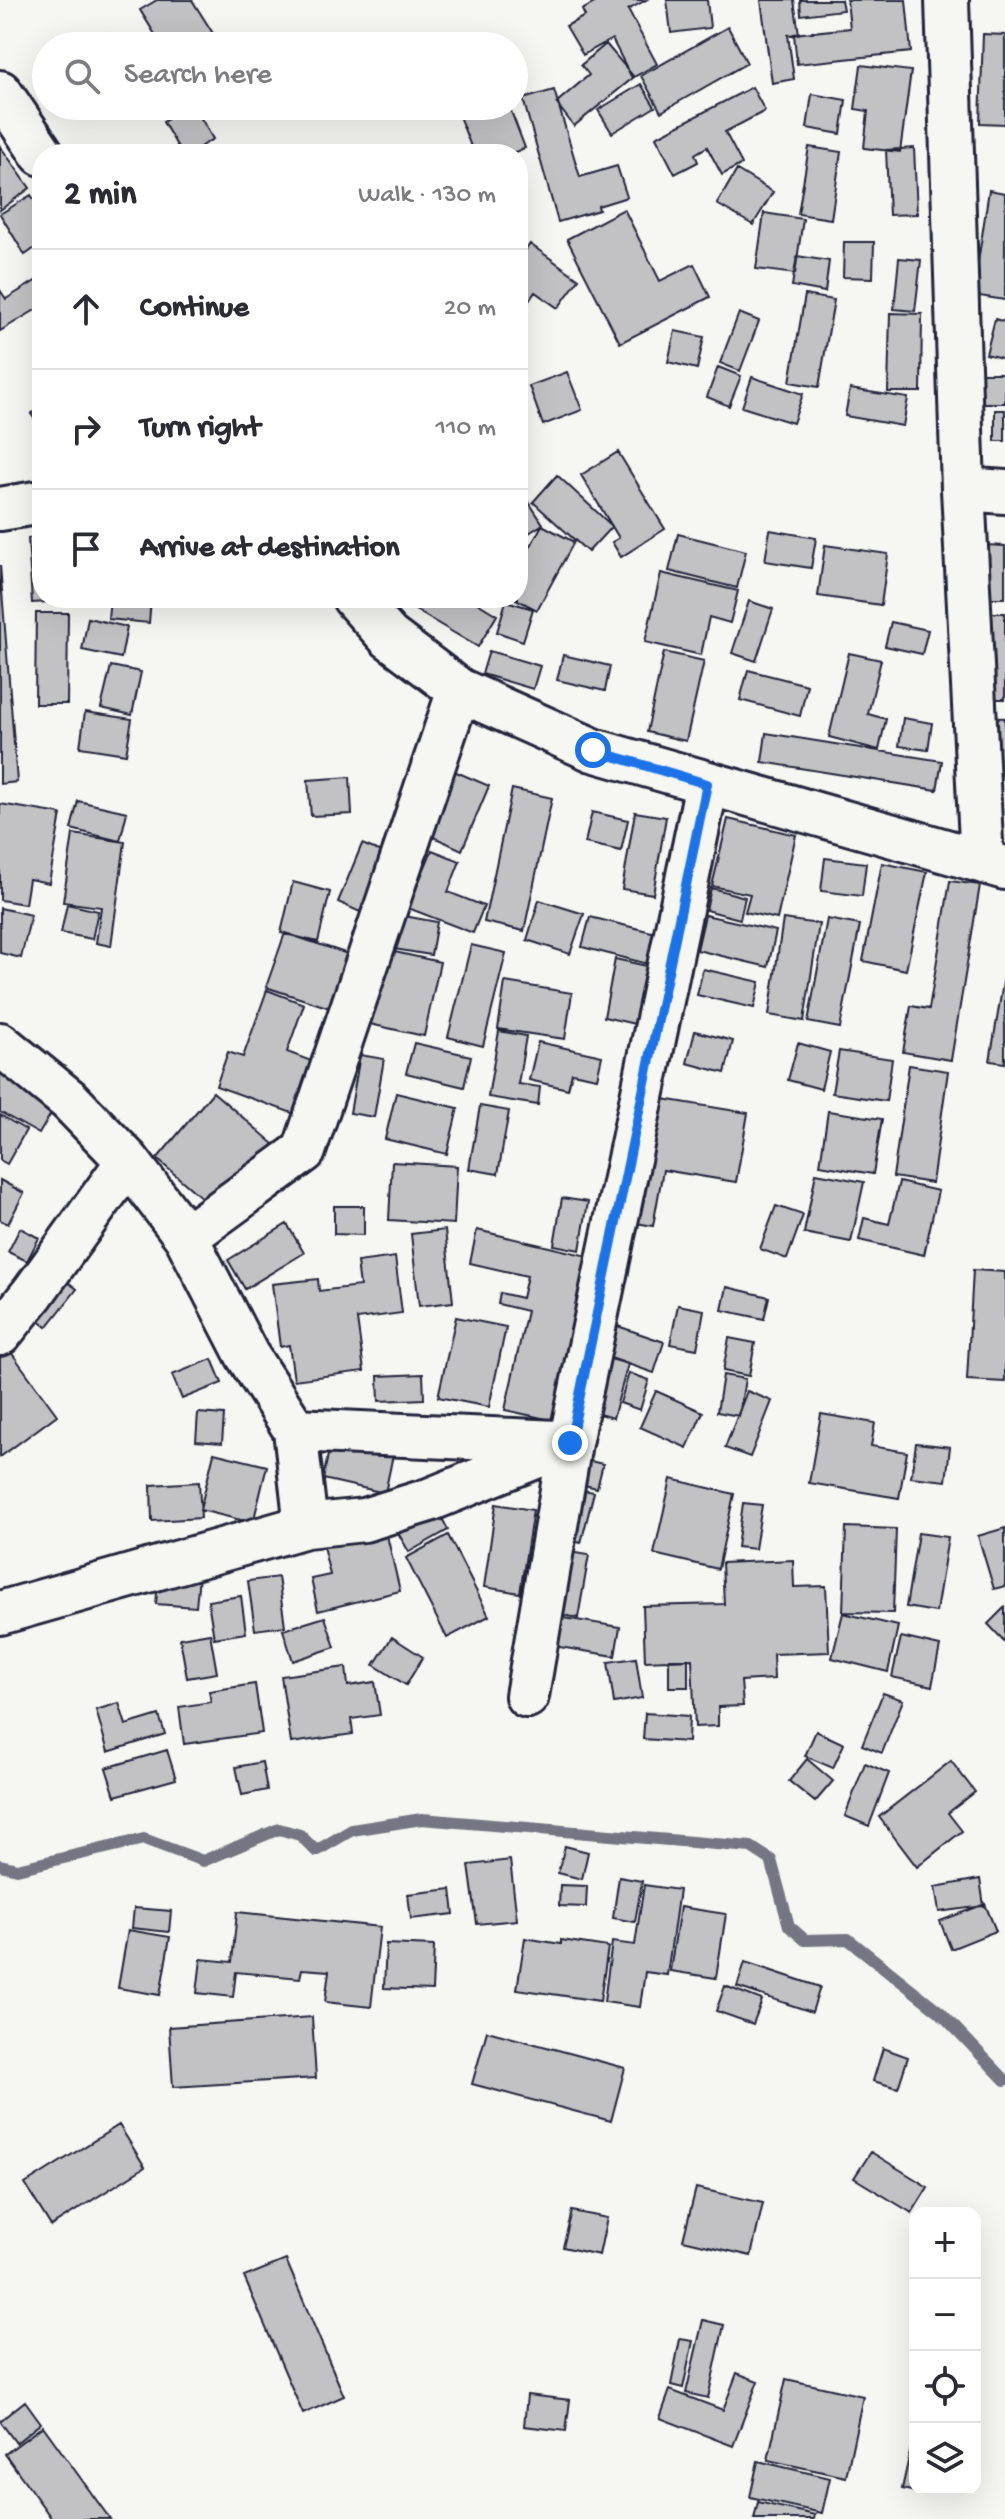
<!DOCTYPE html>
<html lang="en">
<head>
<meta charset="utf-8">
<style>
	:root { --surface:#fff; --page:#f7f7f7; --text:#2b2b33; --muted:#7c7c81; --line:#e1e1e2 }
	body { margin:0; font-family:"Gochi Hand",sans-serif; background:var(--page); color:var(--text) }
	.controls { position:absolute; right:24px; bottom:24px; display:grid; overflow:hidden; border-radius:16px; box-shadow:0 8px 32px #0002 }
	.controls button { width:72px; height:72px; display:grid; place-items:center; padding:0; border:0; border-bottom:2px solid var(--line); background:var(--surface); color:var(--text); font:40px sans-serif }
	.stop { position:absolute; width:24px; height:24px; margin:-18px; border:6px solid #1a73e8; border-radius:50%; background:#fff }
	.stop.end { background:#1a73e8; border-color:#fff; box-shadow:0 2px 8px #0008 }
	.list { margin:0; padding:0; list-style:none }
	h2 { display:flex; justify-content:space-between; align-items:center; height:104px; margin:0; padding:0 32px; font-size:34px }
	h2 small { font-size:26px; font-weight:400; color:var(--muted) }
	.list li { display:grid; grid-template-columns:52px 1fr auto; gap:24px; align-items:center; box-sizing:border-box; height:120px; padding:0 32px; border-top:2px solid var(--line) }
	.list b { display:block; font-size:30px; white-space:nowrap }
	.list em { font-size:26px; font-style:normal; color:var(--muted) }
	.icon { flex:none; width:44px; height:44px; fill:none; stroke:currentColor; stroke-width:2; stroke-linecap:round; stroke-linejoin:round }
	.map { position:relative; flex:none; width:1005px; height:2519px; overflow:hidden }
	.search { position:absolute; background:var(--surface); box-shadow:0 8px 32px #0002; left:32px; top:32px; width:496px; height:88px; display:flex; align-items:center; gap:20px; box-sizing:border-box; padding:0 28px; border-radius:44px; color:var(--muted); font-size:30px }
	.panel { position:absolute; background:var(--surface); box-shadow:0 8px 32px #0002; left:32px; top:144px; width:496px; height:464px; border-radius:32px }
	.map>svg:first-child { display:block }
	.lines { fill:none; stroke-linecap:round; stroke-linejoin:round }
	.stream { stroke:#757583; stroke-width:12 }
	.building { fill:#c2c2c4; stroke:#22223b; stroke-width:2 }
	.street-casing { stroke:#22223b; stroke-width:48 }
	.street { stroke:#f6f6f2; stroke-width:42 }
	.route { stroke:#1a73e8; stroke-width:10 }
</style>
</head>
<body>
<div class="map">
<svg width="1005" height="2519" viewBox="0 0 1005 2519">
	<rect width="100%" height="100%" fill="#f6f6f2"/>
	<filter id="ink" filterUnits="userSpaceOnUse"><feTurbulence type="fractalNoise" baseFrequency=".0125" numOctaves="2"/><feDisplacementMap in="SourceGraphic" scale="16" xChannelSelector="R" yChannelSelector="G"/><feConvolveMatrix kernelMatrix="1 2 1 2 8 2 1 2 1" color-interpolation-filters="sRGB"/></filter>
	<g filter="url(#ink)">
		<g class="lines">
			<path class="stream" d="M0,1865L17,1869L144,1839L203,1861L279,1829L300,1835L316,1851L352,1830L422,1819L751,1847L771,1860L789,1926L805,1940L848,1939L940,2012L1005,2080"/>
		</g>
		<path class="building" d="M157,0H192L219,43L214,46H140L156,36L140,10Z
			M600,0H646L628,10L657,64L632,78L612,39L583,55L566,26L585,16L582,10Z
			M667,0H707L710,28L671,33Z
			M761,0H794L799,34L788,35L794,79L772,83Z
			M800,0H841L843,10L801,15Z
			M847,0H906L911,52L797,64L794,34L850,28Z
			M728,27L747,63L661,112L641,76Z
			M106,33L110,46H67Z
			M983,34L1005,35V124L980,123Z
			M606,44L634,77L574,126L556,103L589,75L581,65Z
			M861,65L911,71L900,152L864,148L868,111L855,109Z
			M641,84L655,107L612,133L598,110Z
			M752,87L765,111L725,132L742,164L722,175L707,147L695,154L698,162L675,174L656,137Z
			M554,90L580,177L617,166L627,197L598,206L599,210L558,222L523,99Z
			M812,94L846,100L841,134L807,128Z
			M190,106H194L213,139L188,154H182L163,122Z
			M455,106H509L525,148L510,154H474Z
			M0,146L30,188L0,210Z
			M809,147L841,152L831,219L798,214Z
			M914,148L917,214L889,215L886,150Z
			M737,170L773,192L753,225L717,204Z
			M989,190L1005,193V300L973,295Z
			M31,195L42,212V243L25,255L0,214Z
			M624,209L660,281L694,264L710,297L620,343L567,239Z
			M764,213L803,219L795,274L756,269Z
			M844,242H874L873,278L843,277Z
			M530,244L579,279L558,308L535,292L518,317V261Z
			M797,256L829,261L825,292L792,286Z
			M899,258L921,260L915,311L894,309Z
			M42,277V306L0,331V290L6,299Z
			M805,295L834,300L819,387L790,382Z
			M739,313L759,321L740,371L720,363Z
			M890,313L922,314L921,392H888Z
			M995,319L1005,322V359L986,354Z
			M675,331L704,337L697,369L668,362Z
			M718,367L741,376L729,406L707,397Z
			M567,372L582,410L543,425L529,386Z
			M980,373H1005V403H979Z
			M752,377L803,394L793,423L742,407Z
			M850,389L908,398L903,426L845,416Z
			M42,406V429L31,414Z
			M995,410H1005V441H995Z
			M618,452L665,529L621,557L612,542L619,538L581,475Z
			M557,475L612,526L588,552L533,502Z
			M523,493L543,524L518,540V497Z
			M542,525L574,542L537,610L514,598H518V570Z
			M770,530L816,538L811,568L765,561Z
			M678,534L746,551L737,588L669,571Z
			M42,537V598H81V600L32,603L28,538Z
			M825,545L888,554L881,605L818,596Z
			M985,545L1005,546V598H983Z
			M0,565L17,782L0,784Z
			M661,573L738,591L730,623L709,617L701,655L645,642Z
			M110,598H151L149,623L108,619Z
			M395,598H469L497,615L478,647Z
			M506,601L533,609L523,641L497,632Z
			M749,601L773,609L756,661L732,653Z
			M36,613H68L67,704H35Z
			M992,613H1005V699H990Z
			M88,618L127,627L121,658L82,650Z
			M891,622L928,630L922,654L885,646Z
			M489,651L540,666L533,689L482,674Z
			M664,652L704,661L686,741L647,732Z
			M849,653L881,660L868,714L886,719L879,750L829,737Z
			M563,655L610,666L605,691L557,680Z
			M111,666L141,672L132,715L101,708Z
			M748,670L807,685L800,716L740,700Z
			M85,712L132,719L126,754L80,747Z
			M984,717L1005,718V775L981,774Z
			M903,718L932,723L928,750L899,746Z
			M766,733L942,761L937,790L762,762Z
			M454,771L489,786L462,850L427,834Z
			M350,777L352,814L311,816L308,780Z
			M512,789L552,798L524,931L484,922Z
			M78,801L127,812L120,841L71,829Z
			M0,804L61,814L49,883L29,879L25,904L0,900Z
			M592,812L628,820L621,851L585,843Z
			M635,812L666,817L653,894L622,889Z
			M728,819L796,835L777,919L745,912L750,894L712,886Z
			M73,834L125,842L111,946L96,943L101,907L63,902Z
			M362,844L384,853L360,912L338,902Z
			M432,850L460,861L448,892L484,906L473,933L408,908Z
			M825,858L866,863L862,896L821,891Z
			M882,863L927,872L906,970L863,961Z
			M950,881L980,885L951,1060L903,1052L911,1006L929,1009Z
			M293,882L330,892L318,942L281,933Z
			M711,888L745,897L740,919L706,910Z
			M539,900L584,914L570,954L527,940Z
			M67,904L98,911L92,939L61,933Z
			M0,908L31,915L21,958L0,953Z
			M393,914L437,922L431,955L388,948Z
			M705,915L776,931L768,967L697,950Z
			M590,917L660,934L652,965L582,947Z
			M783,919L819,924L804,1021L769,1015Z
			M827,919L860,925L840,1028L808,1022Z
			M285,933L354,956L336,1010L266,987Z
			M471,945L506,953L483,1046L448,1037Z
			M381,949L440,962L424,1036L365,1023Z
			M615,959L647,966L635,1024L604,1017Z
			M703,969L760,982L754,1008L697,995Z
			M1005,971V1063L990,1061Z
			M505,982L572,993L565,1039L498,1029Z
			M267,990L304,1004L287,1052L314,1062L295,1114L216,1086L228,1052L243,1057Z
			M499,1031L526,1036L518,1084L540,1087L538,1105L488,1097Z
			M695,1031L733,1041L725,1073L687,1063Z
			M538,1042L602,1056L597,1078L572,1073L568,1089L529,1080Z
			M414,1043L471,1056L464,1087L406,1073Z
			M798,1043L830,1052L821,1089L788,1080Z
			M839,1051L892,1059L886,1101L832,1093Z
			M360,1055L384,1059L374,1117L350,1113Z
			M909,1065L948,1071L932,1183L893,1177Z
			M0,1073L56,1105L39,1134L0,1112Z
			M213,1092L274,1144L217,1211L157,1159Z
			M396,1093L458,1108L447,1154L385,1139Z
			M651,1097L748,1113L736,1182L663,1170L653,1226L631,1222Z
			M480,1106L509,1111L498,1174L469,1169Z
			M828,1111L882,1119L873,1174L820,1165Z
			M0,1115L26,1130L7,1164L0,1160Z
			M392,1162L457,1166L454,1224L389,1220Z
			M816,1173L864,1182L851,1242L804,1233Z
			M0,1180L24,1193L8,1224L0,1220Z
			M899,1182L938,1191L924,1255L859,1240L864,1218L889,1224Z
			M562,1198L588,1202L580,1250L554,1245Z
			M334,1206H364V1235L334,1234Z
			M776,1206L803,1215L787,1259L760,1249Z
			M287,1224L304,1253L245,1289L228,1260Z
			M20,1228L39,1238L27,1261L8,1252Z
			M445,1230L453,1302L419,1306L411,1234Z
			M477,1230L592,1257L556,1421L505,1410L527,1311L498,1304L500,1293L522,1298L527,1276L470,1263Z
			M395,1257L402,1313L357,1319L364,1371L294,1380L289,1345L280,1347L272,1284L318,1279L319,1291L360,1286L357,1262Z
			M973,1270L1005,1272V1382L967,1380Z
			M56,1273L77,1289L47,1327L26,1310Z
			M727,1287L769,1297L764,1319L722,1310Z
			M678,1305L704,1310L697,1349L670,1344Z
			M456,1317L506,1327L489,1407L438,1397Z
			M606,1322L664,1342L654,1373L596,1353Z
			M729,1338L755,1343L749,1376L723,1371Z
			M8,1348L57,1415L0,1457V1354Z
			M603,1357L628,1364L613,1418L588,1411Z
			M212,1359L222,1383L182,1399L172,1375Z
			M629,1373L649,1380L640,1410L620,1403Z
			M423,1374L424,1399L379,1401L378,1376Z
			M723,1375L745,1379L739,1416L717,1412Z
			M656,1391L703,1412L687,1448L640,1427Z
			M747,1391L772,1401L750,1457L725,1448Z
			M198,1413L224,1415L222,1443L196,1441Z
			M821,1414L875,1423L871,1446L907,1452L899,1498L809,1483Z
			M333,1431L395,1445L385,1493L323,1479Z
			M916,1443L950,1447L946,1481L911,1477Z
			M214,1453L267,1466L253,1523L200,1510Z
			M577,1458L603,1464L597,1488L572,1482Z
			M671,1479L734,1494L718,1569L654,1554Z
			M199,1482L201,1518L152,1521L151,1485Z
			M573,1488L594,1492L581,1543L562,1538Z
			M743,1503L762,1505L755,1549L737,1547Z
			M496,1504L533,1510L520,1593L484,1587Z
			M437,1508L448,1530L409,1552L397,1531Z
			M385,1527L400,1591L318,1611L311,1579L330,1575L322,1542Z
			M846,1527L896,1529L893,1613L843,1612Z
			M1005,1528V1586L994,1589L978,1536Z
			M918,1533L948,1537L936,1612L906,1607Z
			M448,1535L489,1616L447,1638L406,1558Z
			M568,1552L589,1555L578,1618L558,1614Z
			M793,1560L794,1587L826,1586L829,1652L773,1654L774,1679L741,1681L743,1706L718,1707V1726L695,1727L692,1659L645,1661L643,1606L724,1604L722,1563Z
			M159,1572L199,1576L196,1607L156,1604Z
			M278,1577L285,1626L255,1630L248,1581Z
			M241,1596L246,1633L214,1638L208,1601Z
			M1005,1607V1642L988,1624Z
			M843,1613L898,1626L888,1672L832,1658Z
			M325,1617L335,1647L293,1661L283,1630Z
			M558,1617L620,1627L615,1656L553,1646Z
			M210,1633L217,1673L187,1678L180,1638Z
			M392,1637L423,1657L406,1685L374,1665Z
			M901,1637L940,1646L932,1686L892,1677Z
			M636,1658L642,1698L614,1703L608,1662Z
			M669,1659H688V1687H669Z
			M346,1667L348,1686L375,1682L380,1715L351,1719L353,1734L291,1743L281,1676Z
			M255,1684L262,1733L184,1744L179,1707L211,1702L209,1691Z
			M883,1693L903,1700L882,1753L862,1745Z
			M119,1703L126,1725L159,1715L165,1734L108,1752L96,1710Z
			M645,1713L689,1716L688,1742L643,1739Z
			M816,1731L844,1744L833,1768L805,1756Z
			M167,1750L176,1779L115,1796L106,1768Z
			M807,1759L833,1781L815,1802L789,1781Z
			M951,1761L975,1792L948,1813L962,1831L917,1867L879,1817Z
			M262,1762L267,1790L242,1795L236,1767Z
			M865,1763L889,1773L869,1826L845,1816Z
			M565,1846L588,1852L582,1879L558,1873Z
			M510,1860L517,1920L477,1924L469,1865Z
			M619,1877L642,1881L635,1922L613,1918Z
			M980,1879L984,1906L939,1912L935,1887Z
			M560,1885L587,1886L586,1907L559,1906Z
			M644,1885L679,1890L667,1975L645,1972L640,2007L604,2002L612,1942L635,1945Z
			M451,1889L454,1914L411,1919L408,1894Z
			M985,1904L996,1931L951,1949L940,1921Z
			M680,1907L726,1914L716,1978L670,1971Z
			M134,1908L171,1911L169,1932L132,1928Z
			M237,1912L380,1927L371,2007L325,2002L329,1971L302,1969L300,1978L236,1972L233,1997L197,1993L201,1959L232,1962Z
			M128,1930L170,1937L160,1995L118,1988Z
			M525,1938L561,1944V1940L608,1947L600,2001L517,1989Z
			M386,1944L434,1946L432,1990L384,1988Z
			M745,1962L820,1987L812,2012L737,1987Z
			M725,1986L762,2000L753,2024L716,2011Z
			M312,2017L316,2078L173,2087L169,2027Z
			M487,2031L625,2068L611,2121L472,2084Z
			M883,2048L908,2057L898,2088L873,2081Z
			M119,2125L145,2167L51,2226L25,2184Z
			M871,2152L928,2187L912,2213L854,2178Z
			M696,2188L763,2203L751,2256L683,2240Z
			M572,2211L607,2218L599,2255L563,2247Z
			M286,2260L344,2396L303,2414L244,2277Z
			M703,2320L724,2325L708,2398L686,2393Z
			M680,2339L693,2341L683,2388L671,2385Z
			M737,2373L758,2381L733,2446L660,2418L670,2390L723,2410Z
			M786,2379L863,2396L846,2477L768,2460Z
			M527,2395L570,2400L566,2431L524,2426Z
			M25,2401L41,2423L16,2443L0,2421Z
			M43,2426L110,2519H52L5,2454Z
			M915,2430V2489H926L925,2494L902,2489Z
			M758,2461L830,2478L822,2513L750,2497Z
			M758,2502L815,2515L814,2519H754Z"/>
		<g class="lines">
			<defs>
				<path id="street" d="M947,0L963,489L982,861
					M0,92L42,154
					M963,489L1005,492
					M0,509L42,502
					M354,598L389,637L459,690L593,750L1005,868
					M0,1044L69,1100L128,1161L186,1237L247,1355L295,1430L306,1526L0,1613
					M186,1237L304,1151L459,690
					M0,1334L33,1293L128,1161
					M295,1430L557,1442
					M306,1526L364,1520L429,1500L570,1443
					M527,1696L570,1443L707,784"/>
			</defs>
			<use href="#street" class="street-casing"/>
			<use href="#street" class="street"/>
		</g>
	</g>
	<g class="lines" filter="url(#ink)">
		<path class="route" d="M570,1443L707,784L593,750"/>
	</g>
</svg>
<div class="controls">
<button>+</button>
<button>−</button>
<button><svg class="icon" aria-label="locate" viewBox="0 0 24 24"><circle cx="12" cy="12" r="6"/><path d="M12 2v4M12 18v4M2 12h4M18 12h4"/></svg></button>
<button><svg class="icon" aria-label="layers" viewBox="0 0 24 24"><path d="M12 4l9 5-9 5-9-5zM3 14l9 5 9-5"/></svg></button>
</div>
<div class="stop" style="left:593px;top:750px"></div>
<div class="stop end" style="left:570px;top:1443px"></div>
<div class="search"><svg class="icon" aria-label="search" viewBox="0 0 24 24"><circle cx="10" cy="10" r="6"/><path d="M15 15l6 6"/></svg>Search here</div>
<section class="panel">
<h2>2 min<small>Walk · 130 m</small></h2>
<ul class="list">
<li><svg class="icon" aria-label="ahead" viewBox="0 0 24 24"><path d="M12 20V5M6 11l6-6 6 6"/></svg><div><b>Continue</b></div><em>20 m</em></li>
<li><svg class="icon" aria-label="right" viewBox="0 0 24 24"><path d="M7 20v-9h11M14 6l5 5-5 5"/></svg><div><b>Turn right</b></div><em>110 m</em></li>
<li><svg class="icon" aria-label="arrive" viewBox="0 0 24 24"><path d="M6 21V4h12l-3 4 3 4H6"/></svg><div><b>Arrive at destination</b></div></li>
</ul>
</section>
</div>
</body>
</html>
